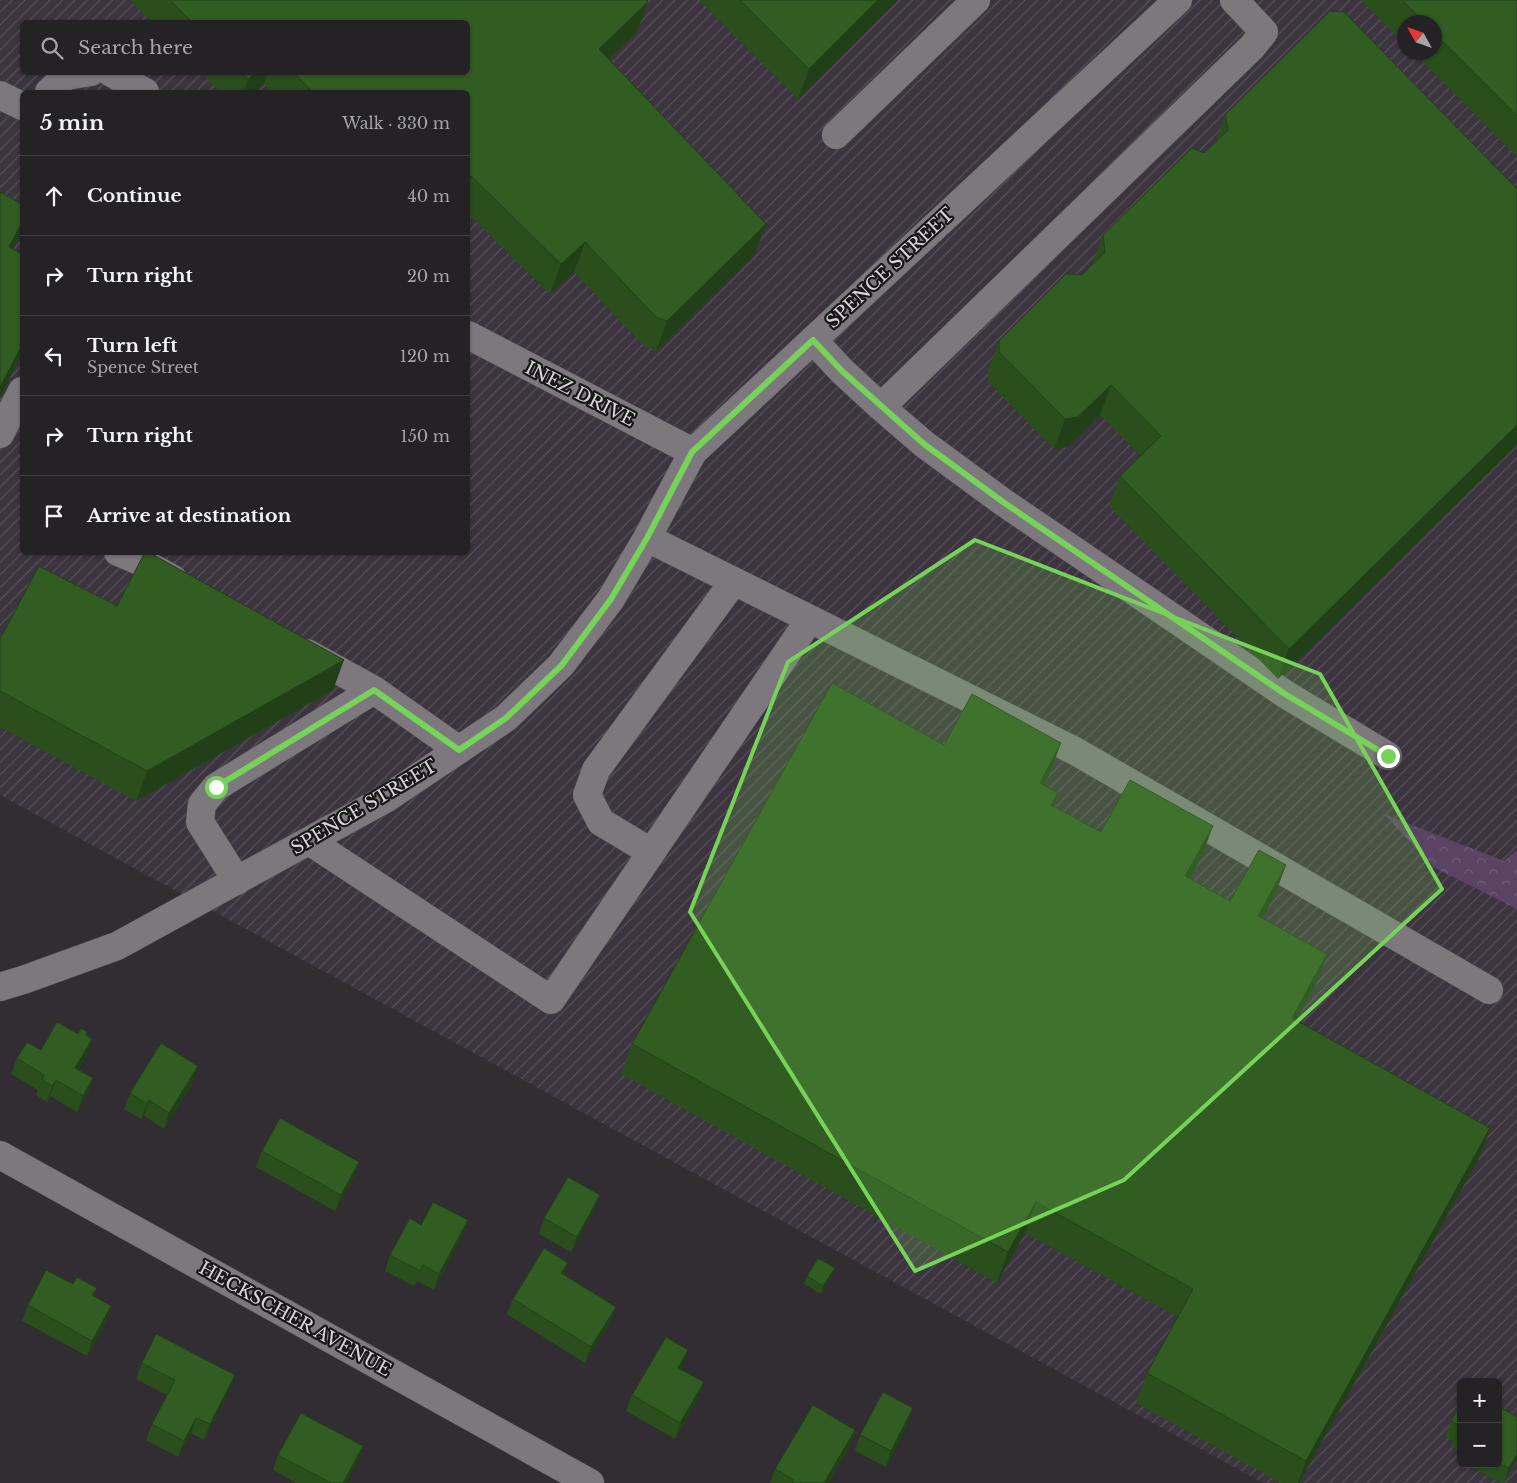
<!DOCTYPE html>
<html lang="en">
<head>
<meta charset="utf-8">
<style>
	:root { --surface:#252226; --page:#312f32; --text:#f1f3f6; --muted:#a3a4a7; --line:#423f43 }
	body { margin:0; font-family:"Libre Baskerville",serif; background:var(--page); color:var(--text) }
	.controls { position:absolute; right:15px; bottom:15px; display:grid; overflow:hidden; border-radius:8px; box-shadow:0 1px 4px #0004 }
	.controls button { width:45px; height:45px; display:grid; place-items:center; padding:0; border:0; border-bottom:1px solid var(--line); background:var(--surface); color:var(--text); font:25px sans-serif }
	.compass { position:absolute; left:1397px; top:15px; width:45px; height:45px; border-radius:50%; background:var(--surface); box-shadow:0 1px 4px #0004; rotate:310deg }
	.stop { position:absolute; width:15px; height:15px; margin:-11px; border:4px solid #77d259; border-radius:50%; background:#fff }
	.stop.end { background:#77d259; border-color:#fff; box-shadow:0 1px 5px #0008 }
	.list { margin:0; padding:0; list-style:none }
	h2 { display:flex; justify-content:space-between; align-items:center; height:65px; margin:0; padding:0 20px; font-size:21px }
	h2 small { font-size:16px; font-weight:400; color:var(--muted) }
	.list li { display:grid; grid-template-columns:32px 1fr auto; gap:15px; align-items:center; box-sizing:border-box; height:80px; padding:0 20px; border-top:1px solid var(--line) }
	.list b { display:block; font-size:19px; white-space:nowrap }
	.list p { margin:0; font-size:16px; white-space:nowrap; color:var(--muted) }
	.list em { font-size:16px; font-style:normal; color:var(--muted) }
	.icon { flex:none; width:28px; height:28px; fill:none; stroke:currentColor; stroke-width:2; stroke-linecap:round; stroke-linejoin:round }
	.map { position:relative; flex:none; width:1517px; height:1483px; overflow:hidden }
	.search { position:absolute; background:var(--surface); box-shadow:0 1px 4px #0004; left:20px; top:20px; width:450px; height:55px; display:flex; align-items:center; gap:12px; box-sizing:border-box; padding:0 18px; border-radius:8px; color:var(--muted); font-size:19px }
	.panel { position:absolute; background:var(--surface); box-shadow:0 1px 4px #0004; left:20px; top:90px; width:450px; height:465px; border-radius:8px }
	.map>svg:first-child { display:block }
	.industrial { fill:url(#industrial-furrows); fill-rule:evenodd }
	.forest { fill:url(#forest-crowns) }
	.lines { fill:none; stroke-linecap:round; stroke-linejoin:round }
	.minor-casing { stroke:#4e4b4f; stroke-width:29 }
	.minor { stroke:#7c787e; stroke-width:28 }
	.wall { fill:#2a4f1d }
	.shaded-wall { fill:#224018 }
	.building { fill:#315c22; stroke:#224018 }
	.route { stroke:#77d259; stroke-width:6 }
	.marked { fill:#77d259; fill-opacity:0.2; stroke:#77d259; stroke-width:4; stroke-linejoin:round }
	.labels { text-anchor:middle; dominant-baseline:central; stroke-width:4.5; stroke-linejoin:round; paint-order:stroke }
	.street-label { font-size:18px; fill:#d8d5d9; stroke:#181619 }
</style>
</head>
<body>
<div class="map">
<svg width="1517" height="1483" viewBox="0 0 1517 1483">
	<defs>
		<pattern id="industrial-furrows" width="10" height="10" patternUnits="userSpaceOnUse" patternTransform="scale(1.25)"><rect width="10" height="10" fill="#3c343e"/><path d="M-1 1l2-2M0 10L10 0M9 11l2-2" fill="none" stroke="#575059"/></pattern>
		<pattern id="forest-crowns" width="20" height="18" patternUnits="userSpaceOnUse" patternTransform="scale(1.25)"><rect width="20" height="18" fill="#5b4364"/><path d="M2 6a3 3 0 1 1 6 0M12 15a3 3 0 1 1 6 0" fill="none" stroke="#725d7a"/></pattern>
	</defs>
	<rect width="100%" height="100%" fill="#312d32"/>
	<path class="industrial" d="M0,0H1517V1483H1263L0,795ZM22,22H468V72H22ZM1404,22H1434V52H1404ZM22,92H468V552H22ZM1461,1382H1498V1464H1461Z"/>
	<path class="forest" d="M1384,814L1504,861L1517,850V909L1435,868Z"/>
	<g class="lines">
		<defs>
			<path id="minor" d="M110,72L145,92
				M49,92L66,76L91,72
				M0,95L22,106
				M836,135L976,0
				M468,335L693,452
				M813,340L842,371L881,407L1252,47L1264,32L1234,0
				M881,407L924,444L1003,502L1285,694L1388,756
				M0,434L22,391
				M647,538L1075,751L1489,990
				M118,552L146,564L173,579
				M307,653L374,690
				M309,841L551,1000L810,619
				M651,852L601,822L587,795L596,770L734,581
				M237,881L200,822L202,804L216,787L374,690L459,750
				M0,987L23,980L117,946L387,798L506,718L561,665L611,599L647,538L693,452L1178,0
				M0,1155L590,1483"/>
		</defs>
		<use href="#minor" class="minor-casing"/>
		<use href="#minor" class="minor"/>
	</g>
	<path class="wall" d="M130,0H646L637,32L609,59L766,224L755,254L656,351L645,347L574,272L550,294L468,214V92H272L264,84L255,92H220L201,72H468V22H152Z
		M699,0H898L798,99Z
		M1361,0H1517V157L1413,52H1434V22H1404V44Z
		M1225,115L1517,189L1278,679L1109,506L1120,476L1140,456L1100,415L1067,447L1054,449L988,382V371L999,341L1082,275L1092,264L1103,235L1204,153L1216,141Z
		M117,606L333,690L136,801L0,727V639Z
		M944,745L1050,773L1044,785L1058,793L1053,806L1101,832L1202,856L1190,879L1230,901L1275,895L1262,918L1316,984L1296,1020L1490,1128L1479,1158L1299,1483H1281L1136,1403L1147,1373L1178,1317L1025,1233L997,1283L621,1074L632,1044Z
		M78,1034L86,1036L92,1039L87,1055L78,1069L93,1078L88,1094L77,1112L50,1096L47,1102L36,1095L38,1090L11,1074L17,1058L41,1050Z
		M193,1082L164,1129L144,1116L141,1119L124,1109L130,1093Z
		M262,1151L359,1162L353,1178L335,1211L256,1167Z
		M594,1210L571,1252L539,1234L544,1218Z
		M468,1220L462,1236L434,1290L417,1281L414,1286L385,1271L390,1255L421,1225Z
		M568,1263L564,1275L610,1323L585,1363L507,1314L513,1299Z
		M807,1276H832L821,1294L804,1284Z
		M94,1296L111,1306L106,1322L87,1356L22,1321L28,1305Z
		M688,1350L681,1369L698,1398L675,1439L626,1411L632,1395Z
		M142,1363L229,1391L204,1440L191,1433L178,1457L146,1440L152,1424L167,1395L136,1379Z
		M1461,1403V1449L1459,1452L1451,1447L1453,1441L1445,1437L1451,1421Z
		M1498,1406L1517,1459L1504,1483H1501L1468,1465L1498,1464Z
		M908,1424L886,1467L855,1451L860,1435Z
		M855,1430L850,1446L828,1483H770L775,1469Z
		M363,1446L357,1462L346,1483H296L273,1470L278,1455Z"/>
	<path class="shaded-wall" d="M878,0H898L798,99L809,69Z
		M648,2L637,32L588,79L599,49Z
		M255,72H268L264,84L255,92H243L248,80Z
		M471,176L468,185V180Z
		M22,222V229L19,238L0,274L9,247Z
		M766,224L755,254L656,351L667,321Z
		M585,242L574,272L550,294L561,264Z
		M22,345V355L0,397V387Z
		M1111,385L1100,415L1067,447L1054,449L1065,419Z
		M1517,425V445L1278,679L1289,649Z
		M344,660L333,690L136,801L147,771Z
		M1061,743L1050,773L1029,813L1040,783Z
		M1058,793L1047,823L1051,805Z
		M1213,826L1202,856L1174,906L1185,876Z
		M1286,865L1275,895L1247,946L1258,916Z
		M1327,954L1316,984L1281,1048L1292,1018Z
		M92,1039L87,1055L70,1083L75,1068Z
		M198,1066L193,1082L164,1129L169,1113Z
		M93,1078L88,1094L77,1112L83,1096Z
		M56,1080L50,1096L47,1102L52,1086Z
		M149,1100L144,1116L141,1119L147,1104Z
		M1490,1128L1479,1158L1299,1483H1298L1306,1461Z
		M359,1162L353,1178L335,1211L341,1195Z
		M600,1195L594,1210L571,1252L577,1237Z
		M1036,1202L1025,1233L997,1283L1008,1252Z
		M468,1220L462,1236L434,1290L439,1274Z
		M568,1263L563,1279L561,1273Z
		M835,1268L832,1276L821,1294L823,1286Z
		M111,1306L106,1322L87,1356L92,1341Z
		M616,1307L610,1323L585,1363L591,1347Z
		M688,1350L683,1366L673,1383L678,1368Z
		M235,1375L229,1391L204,1440L210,1424Z
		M704,1382L698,1398L675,1439L680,1423Z
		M913,1408L908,1424L886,1467L891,1451Z
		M196,1418L191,1433L178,1457L184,1441Z
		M855,1430L850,1446L828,1483H824Z
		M363,1446L357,1462L346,1483H343Z
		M1517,1454V1459L1503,1483L1509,1468Z"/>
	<path class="building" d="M170,0H646L648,2L599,49L766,224L667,321L656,317L585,242L561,264L471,176L468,180V92H313L293,72H468V22H192Z
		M740,0H878L809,69Z
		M1402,0H1517V116L1434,33V22H1424Z
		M1330,11L1344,12L1517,189V425L1289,649L1120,476L1161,436L1111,385L1078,417L1065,419L999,352V341L1066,274L1082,275L1105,252L1103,235L1192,148L1204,153L1228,130L1225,115Z
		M241,72H255L248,80Z
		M0,192L22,204V222L9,247L22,254V345L0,387Z
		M145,552H148L344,660L147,771L0,691V639L39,566L117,606Z
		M832,683L944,745L972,694L1061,743L1040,783L1058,793L1051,805L1101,832L1130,780L1213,826L1185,876L1230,901L1259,850L1286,865L1258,916L1327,954L1292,1018L1490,1128L1306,1461L1147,1373L1193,1289L1036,1202L1008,1252L632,1044Z
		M57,1022L78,1034L81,1028L87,1032L86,1035L92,1039L75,1068L93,1078L83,1096L56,1080L52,1086L42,1080L44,1075L17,1058L27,1042L41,1050Z
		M161,1043L198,1066L169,1113L149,1100L147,1104L130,1093Z
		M280,1118L359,1162L341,1195L262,1151Z
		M568,1177L600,1195L577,1237L544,1218Z
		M433,1202L468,1220L439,1274L423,1265L420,1271L390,1255L410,1218L421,1225Z
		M544,1248L568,1263L561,1273L616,1307L591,1347L513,1299Z
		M818,1258L835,1268L823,1286L807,1276Z
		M46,1270L73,1284L77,1277L97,1288L92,1295L111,1306L92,1341L28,1305Z
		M156,1334L235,1375L210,1424L196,1418L184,1441L152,1424L175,1380L142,1363Z
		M666,1337L688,1350L678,1368L704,1382L680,1423L632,1395Z
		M883,1392L913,1408L891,1451L860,1435Z
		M1461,1403V1434L1456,1432L1460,1426L1451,1421Z
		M813,1405L855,1430L824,1483H802L801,1482L800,1483H792L794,1480L775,1469Z
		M1498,1406L1517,1417V1454L1509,1468L1498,1463Z
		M301,1413L363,1446L343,1483H331L278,1455Z"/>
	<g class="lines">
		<path class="route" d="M216,787L374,690L459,750L506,718L562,665L611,599L647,538L692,452L813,340L842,371L924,444L1003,502L1285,694L1388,756"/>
	</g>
	<path class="marked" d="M975,540L1320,674L1442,889L1124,1180L915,1271L690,912L788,662Z"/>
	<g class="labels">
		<g class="street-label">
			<text transform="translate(890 268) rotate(-43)">SPENCE STREET</text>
			<text transform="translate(580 394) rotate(27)">INEZ DRIVE</text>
			<text transform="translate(364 807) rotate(-31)">SPENCE STREET</text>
			<text transform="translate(295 1319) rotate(29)">HECKSCHER AVENUE</text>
		</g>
	</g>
</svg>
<div class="controls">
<button>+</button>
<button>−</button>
</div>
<svg class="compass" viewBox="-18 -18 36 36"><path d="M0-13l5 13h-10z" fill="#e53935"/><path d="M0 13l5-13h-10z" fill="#a3a4a7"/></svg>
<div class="stop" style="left:216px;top:787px"></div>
<div class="stop end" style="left:1388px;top:756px"></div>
<div class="search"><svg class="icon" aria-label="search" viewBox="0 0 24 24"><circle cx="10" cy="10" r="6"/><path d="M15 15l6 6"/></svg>Search here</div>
<section class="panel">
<h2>5 min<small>Walk · 330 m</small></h2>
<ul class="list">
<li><svg class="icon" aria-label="ahead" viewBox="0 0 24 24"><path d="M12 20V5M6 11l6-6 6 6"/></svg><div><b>Continue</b></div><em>40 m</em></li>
<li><svg class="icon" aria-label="right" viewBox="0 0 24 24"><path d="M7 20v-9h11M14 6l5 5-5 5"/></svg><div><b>Turn right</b></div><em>20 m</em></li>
<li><svg class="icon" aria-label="left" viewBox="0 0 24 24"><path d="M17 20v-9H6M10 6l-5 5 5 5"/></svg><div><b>Turn left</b><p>Spence Street</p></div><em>120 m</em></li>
<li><svg class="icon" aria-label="right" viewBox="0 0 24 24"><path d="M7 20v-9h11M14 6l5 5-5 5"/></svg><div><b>Turn right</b></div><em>150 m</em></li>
<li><svg class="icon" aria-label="arrive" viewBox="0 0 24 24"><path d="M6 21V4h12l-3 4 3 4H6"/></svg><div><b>Arrive at destination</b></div></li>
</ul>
</section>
</div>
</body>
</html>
